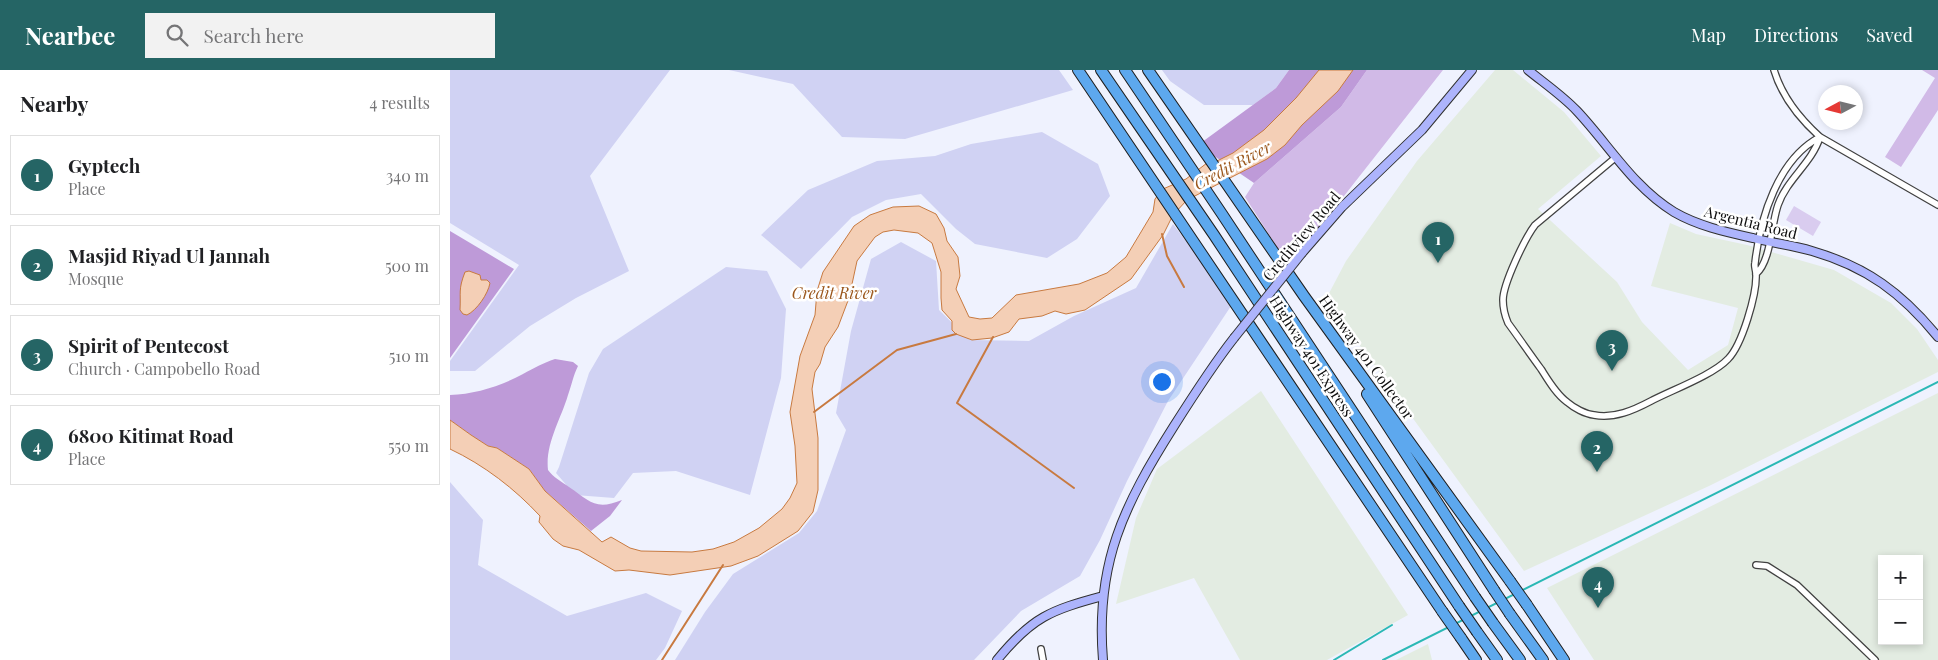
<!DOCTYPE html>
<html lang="en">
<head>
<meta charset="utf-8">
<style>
	:root { --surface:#fff; --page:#f2f2f2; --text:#202124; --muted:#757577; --line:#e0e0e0; --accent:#256565 }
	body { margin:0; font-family:"Playfair Display",serif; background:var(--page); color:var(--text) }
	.controls { position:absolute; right:15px; bottom:15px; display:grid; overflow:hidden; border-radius:0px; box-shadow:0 2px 8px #0003 }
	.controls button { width:45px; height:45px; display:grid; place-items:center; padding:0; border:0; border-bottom:1px solid var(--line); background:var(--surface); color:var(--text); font:25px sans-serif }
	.compass { position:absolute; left:1368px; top:15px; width:45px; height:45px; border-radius:50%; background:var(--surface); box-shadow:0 2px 8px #0003; rotate:263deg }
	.you { position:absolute; left:711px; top:311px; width:18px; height:18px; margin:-12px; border:4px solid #fff; border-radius:50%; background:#1a73e8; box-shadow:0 0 0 8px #1a73e833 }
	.badge { display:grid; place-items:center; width:32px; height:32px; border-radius:50%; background:var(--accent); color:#fff; font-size:16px; font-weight:700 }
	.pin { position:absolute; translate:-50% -41px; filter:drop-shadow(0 1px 2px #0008) }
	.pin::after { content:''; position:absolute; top:26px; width:18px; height:15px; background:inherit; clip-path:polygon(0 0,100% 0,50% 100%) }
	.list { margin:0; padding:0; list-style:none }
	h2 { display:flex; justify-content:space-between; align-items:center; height:65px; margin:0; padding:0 20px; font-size:21px }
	h2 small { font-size:16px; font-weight:400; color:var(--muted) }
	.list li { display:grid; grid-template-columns:32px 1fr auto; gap:15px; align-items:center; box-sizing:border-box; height:80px; margin:0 10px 10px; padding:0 10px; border:1px solid var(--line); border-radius:0px }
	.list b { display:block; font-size:19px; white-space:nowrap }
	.list p { margin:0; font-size:16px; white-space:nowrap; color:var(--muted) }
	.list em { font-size:16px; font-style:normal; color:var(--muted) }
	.icon { flex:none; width:28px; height:28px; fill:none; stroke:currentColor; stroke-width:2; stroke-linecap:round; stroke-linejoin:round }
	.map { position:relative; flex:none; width:1488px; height:590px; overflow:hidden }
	header { display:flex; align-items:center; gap:30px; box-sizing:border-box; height:70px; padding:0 25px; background:var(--accent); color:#fff }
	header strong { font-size:24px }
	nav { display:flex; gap:28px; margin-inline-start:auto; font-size:18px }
	.search { width:350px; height:45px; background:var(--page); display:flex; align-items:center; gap:12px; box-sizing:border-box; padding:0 18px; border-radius:0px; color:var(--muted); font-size:19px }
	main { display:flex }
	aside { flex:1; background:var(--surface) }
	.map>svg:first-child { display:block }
	.industrial { fill:#e3ece2; fill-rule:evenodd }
	.farmland { fill:#d0d2f3 }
	.green { fill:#d1bae7 }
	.forest { fill:#be9ad8 }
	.pitch { fill:#d9ccef }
	.water { fill:#f4cfb6; stroke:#c87a40 }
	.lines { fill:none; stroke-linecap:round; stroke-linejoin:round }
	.stream { stroke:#c87a40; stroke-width:2 }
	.street-casing { stroke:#414141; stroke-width:8 }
	.secondary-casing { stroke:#303030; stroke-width:10 }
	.highway-casing { stroke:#1f1f1f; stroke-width:12 }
	.street { stroke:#fff; stroke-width:5.5 }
	.secondary { stroke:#adb4fc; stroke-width:8 }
	.highway { stroke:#5da8ee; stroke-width:10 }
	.rail { stroke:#2bb8b5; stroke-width:2 }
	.secondary-bridge-casing { stroke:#303030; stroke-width:10; stroke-linecap:butt }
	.highway-bridge-casing { stroke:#1f1f1f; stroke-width:12; stroke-linecap:butt }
	.secondary-bridge { stroke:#adb4fc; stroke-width:8 }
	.highway-bridge { stroke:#5da8ee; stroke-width:10 }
	.labels { text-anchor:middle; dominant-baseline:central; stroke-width:5; stroke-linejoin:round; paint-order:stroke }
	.street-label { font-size:15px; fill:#0e0e0e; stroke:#fff }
	.water-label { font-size:16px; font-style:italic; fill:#9b571c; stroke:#fff }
</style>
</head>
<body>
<header>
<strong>Nearbee</strong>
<div class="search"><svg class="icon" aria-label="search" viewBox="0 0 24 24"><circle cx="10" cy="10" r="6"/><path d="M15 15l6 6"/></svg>Search here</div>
<nav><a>Map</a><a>Directions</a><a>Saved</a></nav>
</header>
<main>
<aside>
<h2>Nearby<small>4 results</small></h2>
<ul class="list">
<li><span class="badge">1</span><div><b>Gyptech</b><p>Place</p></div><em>340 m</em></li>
<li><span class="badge">2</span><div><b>Masjid Riyad Ul Jannah</b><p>Mosque</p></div><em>500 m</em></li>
<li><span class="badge">3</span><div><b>Spirit of Pentecost</b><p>Church · Campobello Road</p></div><em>510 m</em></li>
<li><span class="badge">4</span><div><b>6800 Kitimat Road</b><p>Place</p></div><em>550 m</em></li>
</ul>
</aside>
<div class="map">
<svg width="1488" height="590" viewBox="0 0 1488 590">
	<rect width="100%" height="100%" fill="#eff2fe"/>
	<path class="industrial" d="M1045,0H1063L1114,42L1151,86L1088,139L1167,212L1192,252L1238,300L1278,275L1288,238L1201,216L1220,153L1246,164L1297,175L1384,200L1441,233L1467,259L1488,290V302L1259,416L1074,501L876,229L896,191L967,91Z
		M811,321L958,545L877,590H790L744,508L666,534L686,448L707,399Z
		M1488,323V590H1144L1097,518ZM1432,489H1469V571H1432Z
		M978,574L982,590H946Z"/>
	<path class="farmland" d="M0,0H220L140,106L179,201L126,228L80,256L25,301H0V291L69,195L0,153Z
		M279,0H609L623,20L455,69L392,67L343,14Z
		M712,0H839L826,18L803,35H754L720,11Z
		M592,62L648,94L660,126L627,169L597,188L525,174L506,159L471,124L436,130L402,147L351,199L311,165L358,120L427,91L485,86L521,74Z
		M723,154L783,233L718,331L677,411L650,470L630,506L571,541L524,590H225L255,542L283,504L349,463L367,441L396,360L386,343L401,261L421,189L451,172L486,191L489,240L520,270L579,271L624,246L686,218Z
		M276,197L317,201L336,239L331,308L300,425L226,401L183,403L164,428L125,425L106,403L109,397L139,303L153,279Z
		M0,412L33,450L28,495L117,546L196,523L232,541L215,578L206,590H0Z"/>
	<path class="green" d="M917,0H993L839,196L795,127L804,113L891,37Z
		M1472,0H1488V40L1451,97L1435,87L1485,8Z"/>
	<path class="forest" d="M839,0H917L891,37L804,113L748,75L826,18Z
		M0,161L64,199L0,288Z
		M105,289L123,292L128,296C123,306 122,314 118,325C111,349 95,374 98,400C103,407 112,412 119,417C140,431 145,441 172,430L160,446L141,461L95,421L79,399L47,378L38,376L21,365L0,350V325C25,324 51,316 73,304C84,298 93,293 105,289Z"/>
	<path class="pitch" d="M1344,136L1371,152L1363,166L1336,150Z"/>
	<path class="water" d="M869,0H903L888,21L852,55L835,75L817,89L737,130L723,145L713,165L681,209L635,240L616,244L605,241L592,246L569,249L559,262L542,268L522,270L506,264L502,260V251L492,240L491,228V202L482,173L468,163L444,160L433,162L425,167L407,191L399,228L388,257L375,277L370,294L365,302L362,319L368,368V420L363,442L348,461L308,486L281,496L220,505L179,500L165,501L129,480L113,476L103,469L89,452L90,446C65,419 34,395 0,379V350L21,365L38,376L47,378L79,399L95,421L152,472L161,467L180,478L191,481L242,482L263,479L284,472L309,458L332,439L340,428L347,413L345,376L340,342L350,286L365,245L367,221L373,202L404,156L420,145L443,137L469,136L486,144L494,158L497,171L508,187L510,206L506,219L519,247L530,249L542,248L566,225L629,214L657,203L676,187L703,142L705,129L713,119L736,109L757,93H763L783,83L814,60L846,28Z
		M19,201L30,205L31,210H37L40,213C38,224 27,240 17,245L13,244L10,240C11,222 8,220 15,202Z"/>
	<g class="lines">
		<path class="stream" d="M712,164L717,186L734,217
			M543,267L507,333L624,418
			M364,342L447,280L506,264
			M212,590L273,495"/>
		<defs>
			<path id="street" d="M1324,0C1332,27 1349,48 1370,67L1488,135
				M1165,88L1085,155C1075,168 1053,214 1053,230C1053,238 1055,246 1058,253C1069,268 1080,284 1091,299C1098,310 1106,324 1117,332C1124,338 1135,344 1144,345C1164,349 1184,340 1201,331C1222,320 1263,305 1278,289C1292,275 1307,224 1306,204C1306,200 1304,197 1305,193C1310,148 1328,89 1370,67
				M1306,204C1321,191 1321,155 1328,135C1337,109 1362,93 1370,67
				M1306,495L1317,496L1347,515L1425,590
				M591,579L593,590"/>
			<path id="secondary" d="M1078,0C1094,13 1113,26 1127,41C1159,75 1183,117 1224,142C1248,156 1276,162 1303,168C1322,173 1342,175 1362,181C1417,197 1452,223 1488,267
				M852,183L892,137L972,60L1022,0
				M547,590C582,547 601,540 653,526
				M653,590C645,493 674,435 724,356C743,326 762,296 784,268"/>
			<path id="highway" d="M628,0L992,541
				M651,0L764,165L1009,536
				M675,0L772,144L1025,527
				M698,0L854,226L1060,511
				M917,324L1044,520
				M1077,535L1114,590
				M1060,544L1093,590
				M1043,553L1070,590
				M1027,562L1047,590
				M1011,568L1026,590"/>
		</defs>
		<use href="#street" class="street-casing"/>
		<use href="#secondary" class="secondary-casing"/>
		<use href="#highway" class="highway-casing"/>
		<use href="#street" class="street"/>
		<use href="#secondary" class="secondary"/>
		<use href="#highway" class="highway"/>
		<path class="rail" d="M884,590L942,555
			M933,590L1488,312"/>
		<defs>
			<path id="secondary-bridge" d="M784,268L852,183"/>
			<path id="highway-bridge" d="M1060,511L1077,535
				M1044,520L1060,544
				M1025,527L1043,553
				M1009,536L1027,562
				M992,541L1011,568"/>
		</defs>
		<use href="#secondary-bridge" class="secondary-bridge-casing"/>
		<use href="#highway-bridge" class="highway-bridge-casing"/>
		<use href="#secondary-bridge" class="secondary-bridge"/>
		<use href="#highway-bridge" class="highway-bridge"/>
	</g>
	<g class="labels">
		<g class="street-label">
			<text transform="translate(1301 152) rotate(14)">Argentia Road</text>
			<text transform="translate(851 166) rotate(-50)">Creditview Road</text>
			<text transform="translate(862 286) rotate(57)">Highway 401 Express</text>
			<text transform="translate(917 287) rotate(54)">Highway 401 Collector</text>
		</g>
		<g class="water-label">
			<text transform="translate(782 95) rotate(-28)">Credit River</text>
			<text x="384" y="222">Credit River</text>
		</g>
	</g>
</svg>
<div class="controls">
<button>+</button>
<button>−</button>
</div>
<svg class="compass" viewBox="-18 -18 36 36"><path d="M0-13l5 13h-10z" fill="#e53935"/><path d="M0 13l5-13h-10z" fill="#757577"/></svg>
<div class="you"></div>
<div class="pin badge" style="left:988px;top:193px">1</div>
<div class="pin badge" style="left:1147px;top:402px">2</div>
<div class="pin badge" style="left:1162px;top:301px">3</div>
<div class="pin badge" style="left:1148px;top:538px">4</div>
</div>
</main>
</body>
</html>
